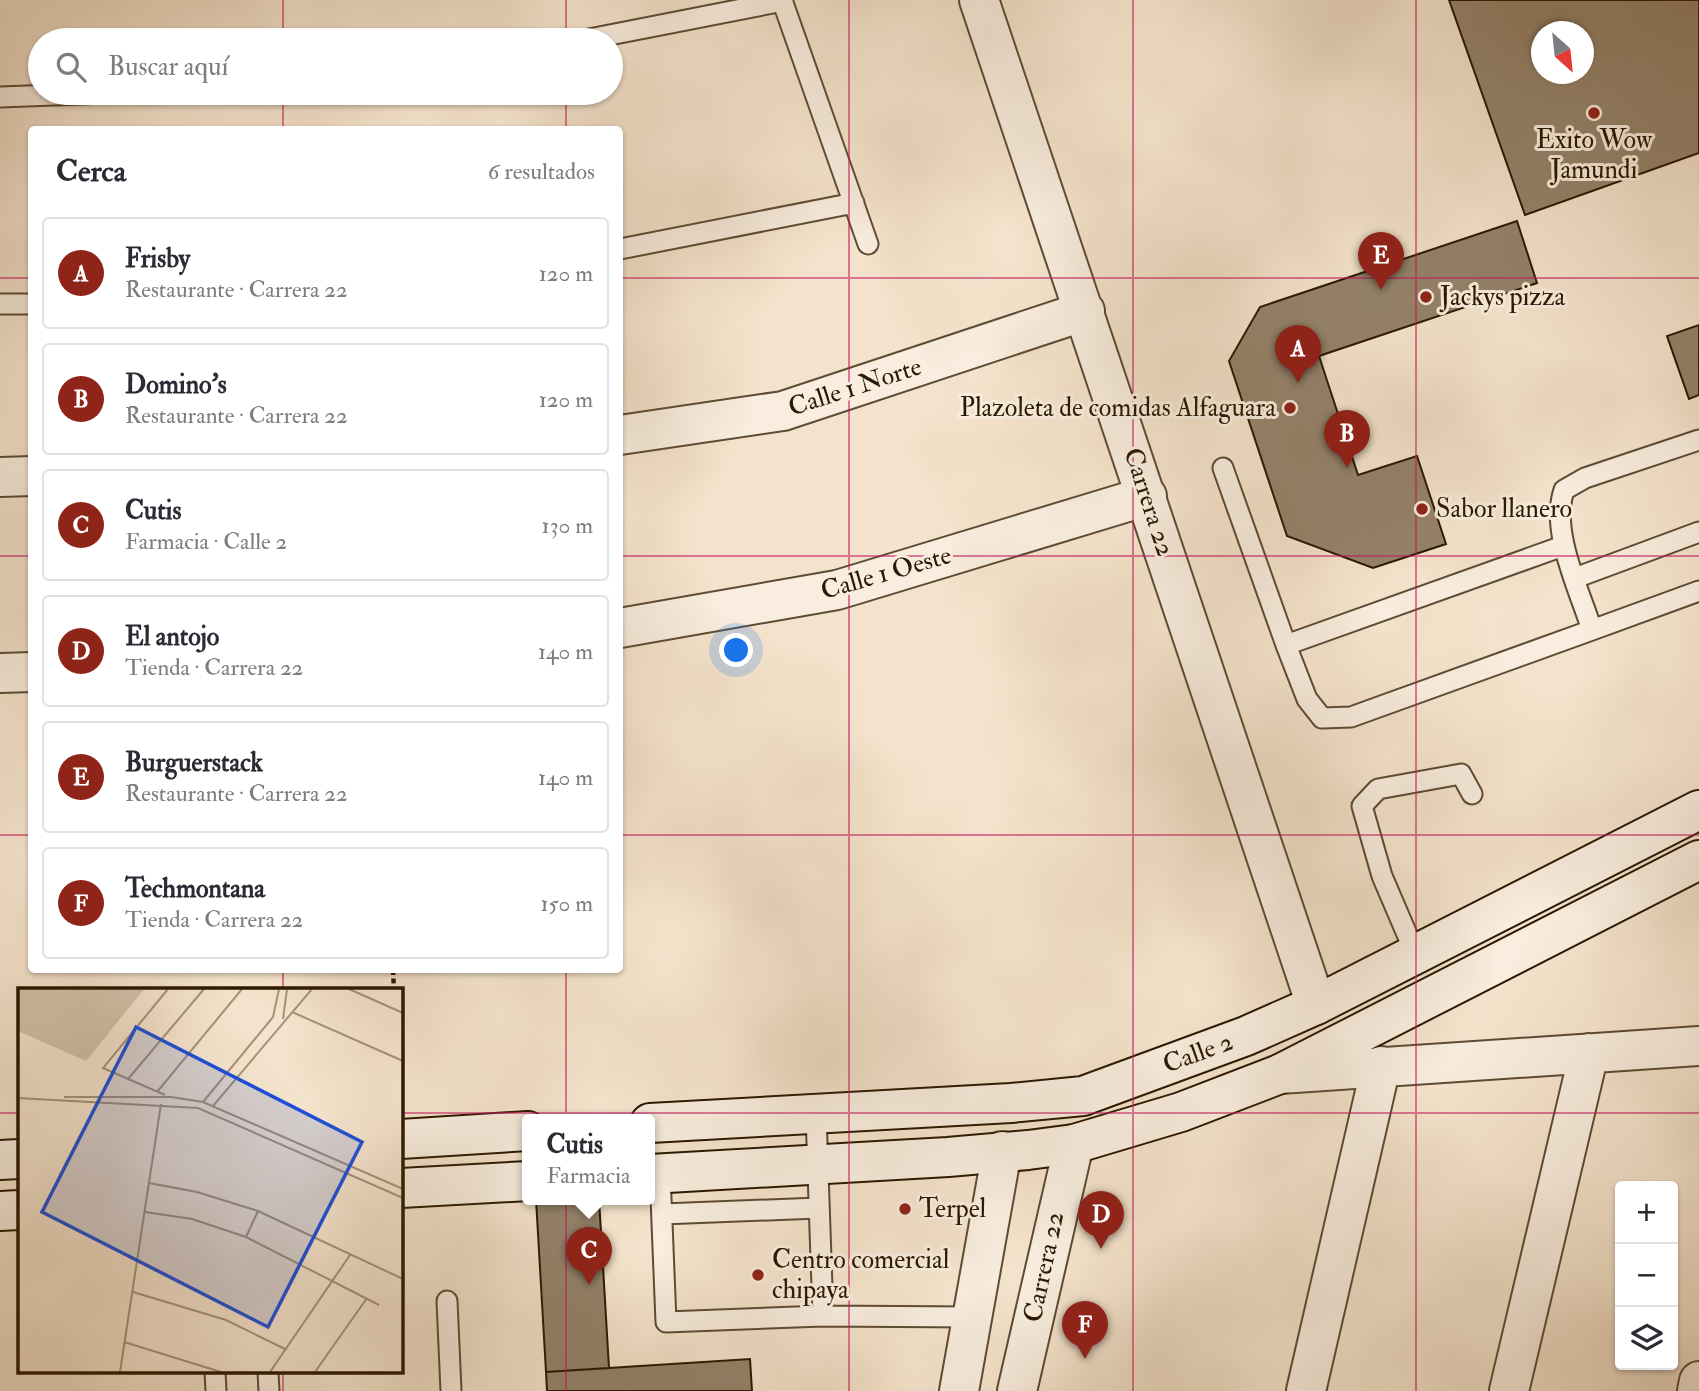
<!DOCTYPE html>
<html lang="es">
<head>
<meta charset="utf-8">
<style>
	:root { --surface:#fff; --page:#f2f2f3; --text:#2b2b33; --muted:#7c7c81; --line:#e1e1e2; --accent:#8f2418 }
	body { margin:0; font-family:"IM FELL Double Pica",serif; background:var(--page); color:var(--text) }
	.controls { position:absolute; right:21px; bottom:21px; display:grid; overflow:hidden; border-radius:7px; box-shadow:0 2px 5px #0004 }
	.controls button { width:63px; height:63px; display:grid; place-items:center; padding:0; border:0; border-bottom:2px solid var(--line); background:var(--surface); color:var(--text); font:35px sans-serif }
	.compass { position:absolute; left:1531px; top:21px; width:63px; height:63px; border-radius:50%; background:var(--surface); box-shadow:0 2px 5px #0004; rotate:153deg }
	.you { position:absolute; left:737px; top:651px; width:24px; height:24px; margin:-18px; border:5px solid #fff; border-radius:50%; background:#1a73e8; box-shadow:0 0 0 10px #1a73e833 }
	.badge { display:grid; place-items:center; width:46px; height:46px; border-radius:50%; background:var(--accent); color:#fff; font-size:23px; font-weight:700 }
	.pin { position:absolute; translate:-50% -58px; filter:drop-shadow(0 2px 4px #0008) }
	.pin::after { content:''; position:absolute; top:37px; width:24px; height:21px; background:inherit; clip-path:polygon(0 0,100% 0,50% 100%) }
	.popup { position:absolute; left:522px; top:1114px; width:133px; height:91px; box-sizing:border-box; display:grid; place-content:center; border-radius:7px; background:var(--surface); filter:drop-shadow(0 2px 5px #0005); font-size:23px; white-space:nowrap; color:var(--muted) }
	.popup b { font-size:26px; color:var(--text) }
	.popup::after { content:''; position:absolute; left:50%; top:100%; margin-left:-14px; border:14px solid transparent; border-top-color:var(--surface) }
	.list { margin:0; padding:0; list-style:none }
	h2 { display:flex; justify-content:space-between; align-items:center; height:91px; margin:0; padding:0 28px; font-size:30px }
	h2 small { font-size:23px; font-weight:400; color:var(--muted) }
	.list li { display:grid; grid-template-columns:46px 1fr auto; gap:21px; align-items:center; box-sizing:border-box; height:112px; margin:0 14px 14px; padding:0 14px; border:2px solid var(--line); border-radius:7px }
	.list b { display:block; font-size:26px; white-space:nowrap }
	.list p { margin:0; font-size:23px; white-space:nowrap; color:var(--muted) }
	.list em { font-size:23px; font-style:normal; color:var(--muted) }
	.icon { flex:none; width:38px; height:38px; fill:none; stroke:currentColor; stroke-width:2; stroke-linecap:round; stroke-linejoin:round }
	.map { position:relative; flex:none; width:1699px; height:1391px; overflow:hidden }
	.search { position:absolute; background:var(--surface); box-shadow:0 2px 5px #0004; left:28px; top:28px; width:595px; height:77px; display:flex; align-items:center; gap:18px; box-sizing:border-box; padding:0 24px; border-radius:38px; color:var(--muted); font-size:26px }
	.panel { position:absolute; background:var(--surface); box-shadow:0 2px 5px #0004; left:28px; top:126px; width:595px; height:847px; border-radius:7px }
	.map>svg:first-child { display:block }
	.building { fill:#94826a; stroke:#2b1800; stroke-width:2; fill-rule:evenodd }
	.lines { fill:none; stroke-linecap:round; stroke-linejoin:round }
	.service-casing { stroke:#5d4b33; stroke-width:23 }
	.minor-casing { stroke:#5d4b33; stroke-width:42 }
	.tertiary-casing { stroke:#5d4b33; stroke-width:42 }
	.secondary-casing { stroke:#2b1800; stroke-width:42 }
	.path { stroke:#2b1800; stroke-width:4.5; stroke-dasharray:5 3.5; stroke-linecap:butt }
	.service { stroke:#f8edde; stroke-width:19 }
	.minor { stroke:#f8edde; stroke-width:38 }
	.tertiary { stroke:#f8edde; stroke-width:38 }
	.secondary { stroke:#f8edde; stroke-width:38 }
	.grid { fill:none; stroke:#c2185b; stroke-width:2; stroke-opacity:0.55 }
	.poi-dot { fill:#8f2418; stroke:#f8edde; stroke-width:2.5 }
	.labels { text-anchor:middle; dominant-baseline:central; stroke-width:6; stroke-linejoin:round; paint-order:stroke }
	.poi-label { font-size:26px; fill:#2b1800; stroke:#f8edde; text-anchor:start }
	.street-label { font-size:26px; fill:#2b1800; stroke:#f8edde }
	.inset-road { fill:none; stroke:#a4927a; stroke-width:2 }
	.view { fill:#1d4ed8; fill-opacity:0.15; stroke:#1d4ed8; stroke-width:3.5 }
	.inset-edge { fill:none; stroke:#2b1800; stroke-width:3.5 }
</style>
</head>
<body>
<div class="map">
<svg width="1699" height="1391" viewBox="0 0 1699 1391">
	<rect width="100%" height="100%" fill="#f4e3cc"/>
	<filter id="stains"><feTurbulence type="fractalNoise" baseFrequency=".00286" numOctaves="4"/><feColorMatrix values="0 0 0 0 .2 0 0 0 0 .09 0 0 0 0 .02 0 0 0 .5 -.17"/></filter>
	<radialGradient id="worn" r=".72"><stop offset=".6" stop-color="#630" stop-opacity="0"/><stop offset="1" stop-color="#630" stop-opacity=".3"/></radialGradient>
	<path class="building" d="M1449,0H1699V153L1525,215ZM1542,32H1584V74H1542Z
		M1517,221L1537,283L1319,356L1358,475L1417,456L1446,544L1373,568L1287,536L1229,361L1260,307Z
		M1699,325V395L1689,399L1667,336Z
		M536,1199H599L609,1368L546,1372Z
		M750,1359L752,1391H547L546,1372Z"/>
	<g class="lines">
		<defs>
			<path id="service" d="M782,0L868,244
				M584,40L783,1
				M0,97L108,93
				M620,249L854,203
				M0,304H32
				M1699,440L1585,478L1564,490C1550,531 1579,589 1592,630L1699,591
				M1223,468L1286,645L1563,546
				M1575,578L1699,532
				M1286,645L1307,699L1322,718L1351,717L1592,630
				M1415,953L1382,876L1362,806L1378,789L1461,774L1472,794
				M816,1114L823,1316
				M660,1173L666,1322L823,1316L971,1317
				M662,1214L819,1208
				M447,1301L451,1391
				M215,1372L216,1391
				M268,1372L269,1391"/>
			<path id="minor" d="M979,0L1316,1005
				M620,435L783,411L1085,311
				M0,477L32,476
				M620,628L837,590L1147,496
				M0,673L32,672
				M1280,1074L1699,1046
				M1306,1391L1381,1066
				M1509,1391L1589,1053
				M1697,1391L1699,1381"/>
			<path id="tertiary" d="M959,1391L1002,1151
				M1017,1391L1074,1144"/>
			<path id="secondary" d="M650,1123L1011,1103L1083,1096L1246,1036L1316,1005L1699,810
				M401,1139L528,1131
				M0,1160L19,1159
				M650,1174L948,1157L1028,1150L1074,1144L1181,1112L1280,1074L1699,860
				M401,1188L528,1181
				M0,1211L19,1210"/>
		</defs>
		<use href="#service" class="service-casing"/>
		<use href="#minor" class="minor-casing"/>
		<use href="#tertiary" class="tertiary-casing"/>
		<use href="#secondary" class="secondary-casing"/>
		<path class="path" d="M393,970L394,990"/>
		<use href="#service" class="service"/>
		<use href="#minor" class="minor"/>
		<use href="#tertiary" class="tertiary"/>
		<use href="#secondary" class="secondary"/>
	</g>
	<path class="grid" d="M283,0V40M566,0V40M849,0V1391M1133,0V1391M1416,0V1391M283,93V130M566,93V130M0,278H32M620,278H1699M0,556H32M620,556H1699M0,835H32M620,835H1699M283,970V990M566,970V1391M0,1113H19M401,1113H1699M283,1372V1391"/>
	<g class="poi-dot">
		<circle cx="1594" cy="113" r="7"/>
		<circle cx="1426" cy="297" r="7"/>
		<circle cx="1290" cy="408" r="7"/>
		<circle cx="1422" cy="509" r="7"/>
		<circle cx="905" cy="1209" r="7"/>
		<circle cx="758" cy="1275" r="7"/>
	</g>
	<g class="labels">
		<g class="poi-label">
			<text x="1594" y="140" text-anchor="middle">Exito Wow<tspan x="1594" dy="30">Jamundi</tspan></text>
			<text x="1440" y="297">Jackys pizza</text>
			<text x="1276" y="408" text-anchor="end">Plazoleta de comidas Alfaguara</text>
			<text x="1436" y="509">Sabor llanero</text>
			<text x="919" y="1209">Terpel</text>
			<text x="772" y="1260">Centro comercial<tspan x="772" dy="30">chipaya</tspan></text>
		</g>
		<g class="street-label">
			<text transform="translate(855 387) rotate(-18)">Calle 1 Norte</text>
			<text transform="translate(1149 502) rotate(72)">Carrera 22</text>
			<text transform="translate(886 573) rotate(-16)">Calle 1 Oeste</text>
			<text transform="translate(1198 1053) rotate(-20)">Calle 2</text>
			<text transform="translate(1044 1267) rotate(-78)">Carrera 22</text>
		</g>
	</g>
	<g transform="translate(18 988)">
		<rect width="385" height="385" fill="#f4e3cc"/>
		<path d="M0,1H126L68,73L0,43Z" fill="#d2c0a9"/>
		<path class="inset-road" d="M331,1L385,25M274,24L385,73M265,31L269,1M110,91L186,1M139,104L224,1M147,107L85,80L150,1M46,109H153L185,114L385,201M0,110L180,120L385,210M185,114L255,29L261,1M195,118L294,1M131,195L179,204L240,223L385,291M127,224L174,231L228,249L361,317M228,249L240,223M115,304L208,332L267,361M106,354L203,384M102,384L143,116M252,384L332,267M297,384L349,310"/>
		<path class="view" d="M118,39L344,154L250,339L24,224Z"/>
		<rect width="385" height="385" class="inset-edge"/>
	</g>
	<rect width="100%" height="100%" filter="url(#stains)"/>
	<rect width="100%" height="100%" fill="url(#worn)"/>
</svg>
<div class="controls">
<button>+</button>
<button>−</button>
<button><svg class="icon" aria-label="layers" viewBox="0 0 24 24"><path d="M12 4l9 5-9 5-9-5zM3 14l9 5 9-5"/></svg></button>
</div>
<svg class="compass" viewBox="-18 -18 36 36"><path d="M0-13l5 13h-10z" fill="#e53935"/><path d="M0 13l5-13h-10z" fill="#7c7c81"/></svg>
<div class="you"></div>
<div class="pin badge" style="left:1298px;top:383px">A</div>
<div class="pin badge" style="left:1347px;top:468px">B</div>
<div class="pin badge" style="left:589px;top:1285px">C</div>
<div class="popup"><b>Cutis</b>Farmacia</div>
<div class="pin badge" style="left:1101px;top:1249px">D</div>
<div class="pin badge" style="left:1381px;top:290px">E</div>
<div class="pin badge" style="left:1085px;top:1359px">F</div>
<div class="search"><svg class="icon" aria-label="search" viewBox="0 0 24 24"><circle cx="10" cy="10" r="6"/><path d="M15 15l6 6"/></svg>Buscar aquí</div>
<section class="panel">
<h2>Cerca<small>6 resultados</small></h2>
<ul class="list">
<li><span class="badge">A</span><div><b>Frisby</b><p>Restaurante · Carrera 22</p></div><em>120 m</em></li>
<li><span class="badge">B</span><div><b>Domino's</b><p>Restaurante · Carrera 22</p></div><em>120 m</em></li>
<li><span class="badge">C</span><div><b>Cutis</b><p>Farmacia · Calle 2</p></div><em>130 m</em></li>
<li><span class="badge">D</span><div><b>El antojo</b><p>Tienda · Carrera 22</p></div><em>140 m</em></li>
<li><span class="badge">E</span><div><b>Burguerstack</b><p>Restaurante · Carrera 22</p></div><em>140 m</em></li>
<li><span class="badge">F</span><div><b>Techmontana</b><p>Tienda · Carrera 22</p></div><em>150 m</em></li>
</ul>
</section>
</div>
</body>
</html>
